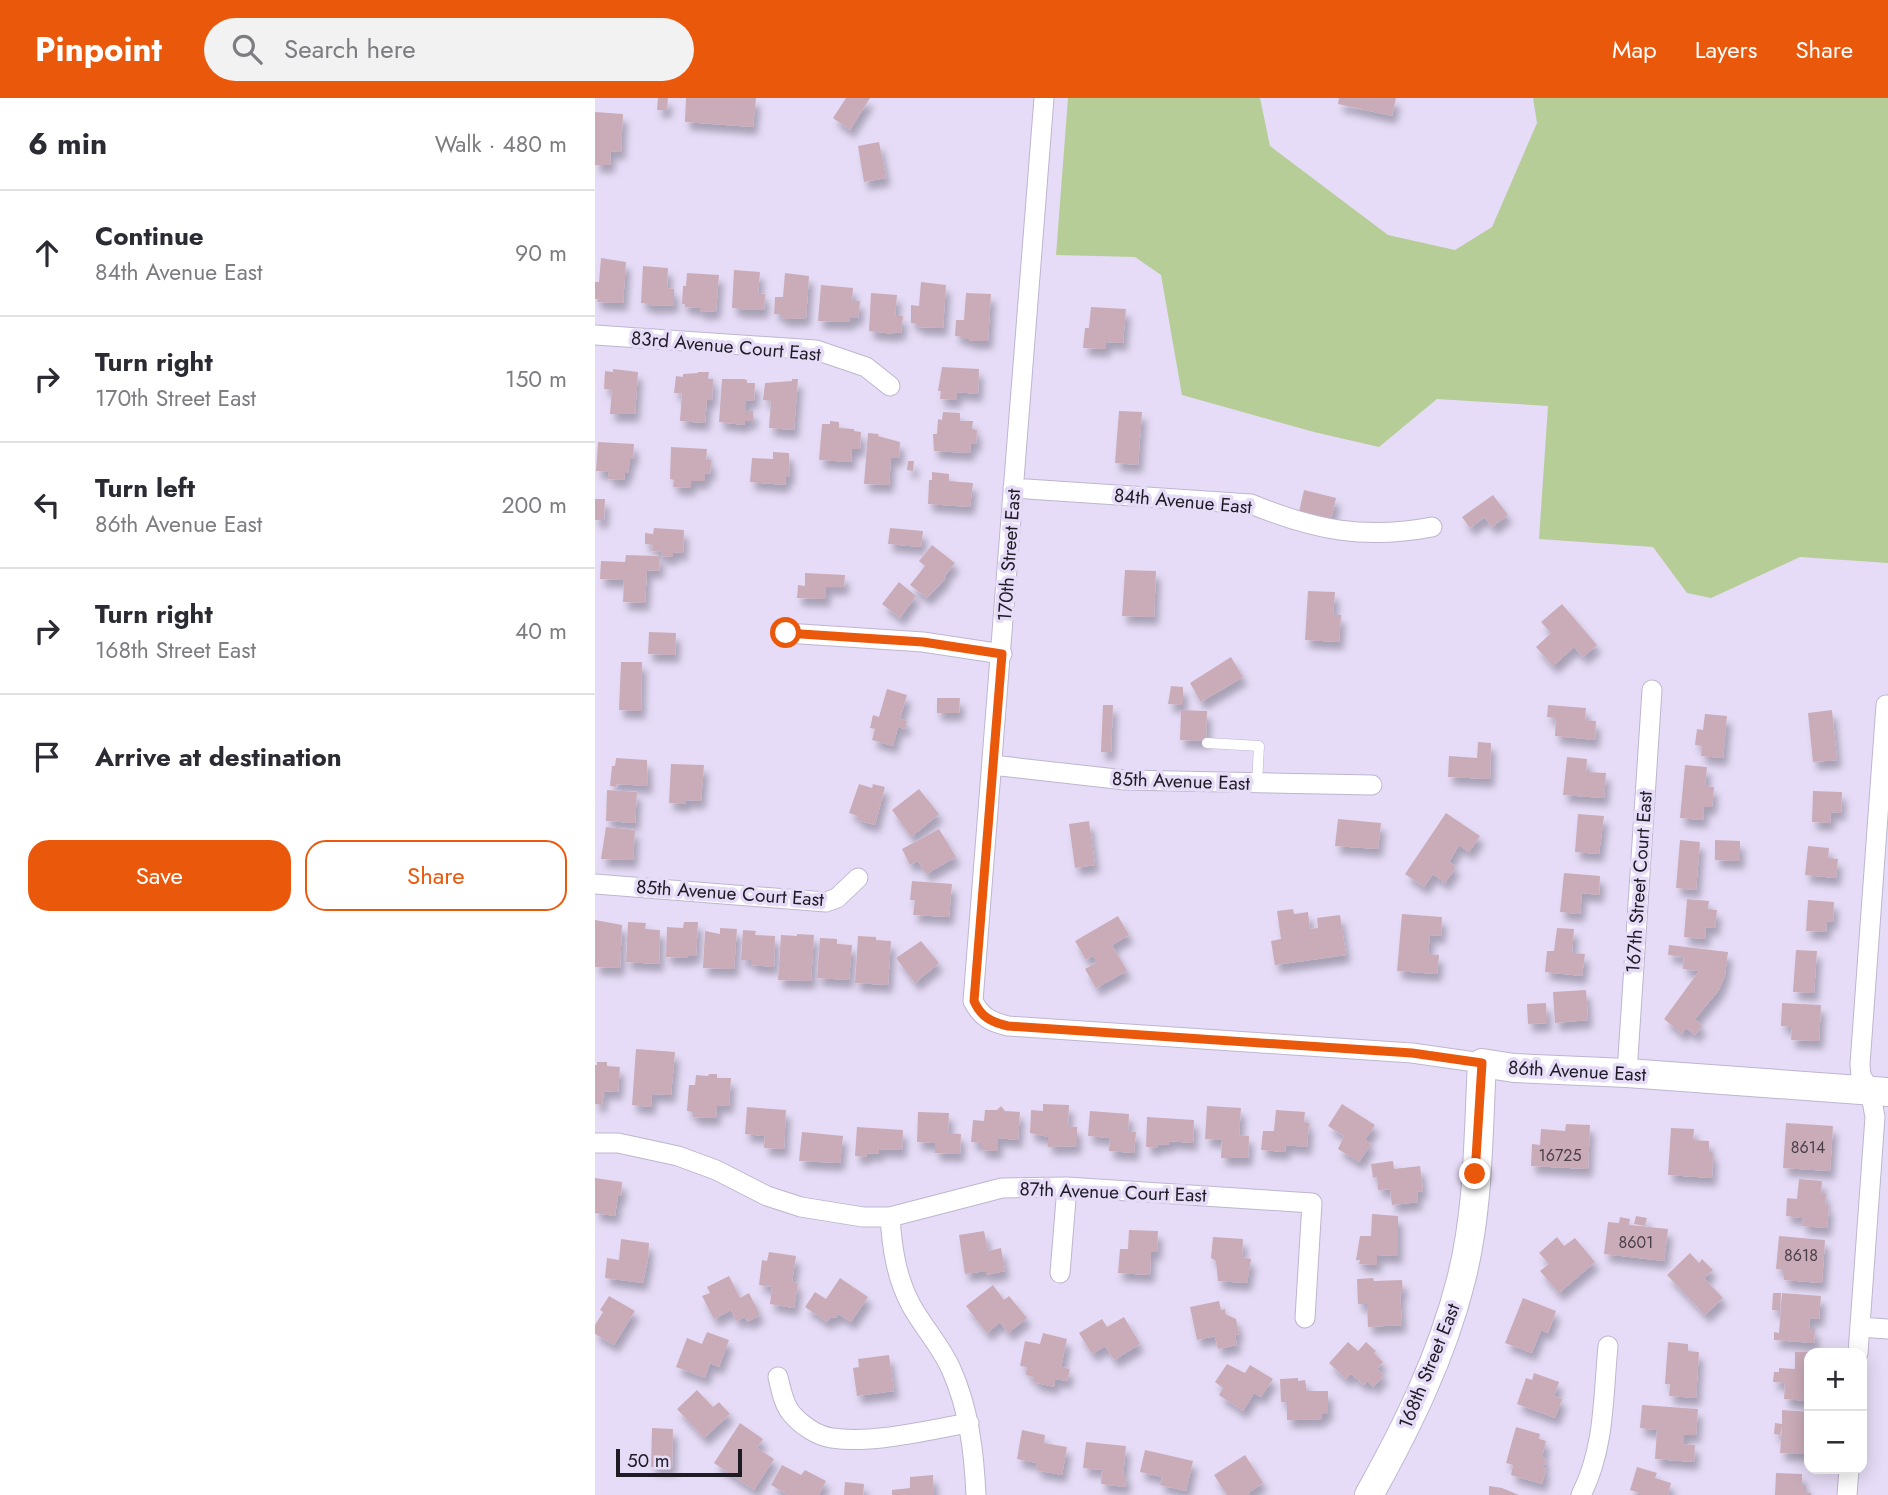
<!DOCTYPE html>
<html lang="en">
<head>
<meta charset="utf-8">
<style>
	:root { --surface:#fff; --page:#f2f2f3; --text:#2b2b33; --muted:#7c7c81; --line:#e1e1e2; --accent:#ea580c }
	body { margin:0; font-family:Jost,sans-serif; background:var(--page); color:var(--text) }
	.controls { position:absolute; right:21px; bottom:21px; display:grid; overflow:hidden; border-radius:14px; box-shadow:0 4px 18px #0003 }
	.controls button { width:63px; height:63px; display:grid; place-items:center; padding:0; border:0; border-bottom:2px solid var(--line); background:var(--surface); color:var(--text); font:35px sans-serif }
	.scale { position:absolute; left:21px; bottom:18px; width:126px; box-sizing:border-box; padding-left:7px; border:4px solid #1e1b24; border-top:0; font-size:19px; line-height:24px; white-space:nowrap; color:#1e1b24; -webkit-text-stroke:5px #e6dcf7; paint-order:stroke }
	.stop { position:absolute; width:21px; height:21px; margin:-16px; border:5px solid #ea580c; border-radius:50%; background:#fff }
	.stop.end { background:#ea580c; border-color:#fff; box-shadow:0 2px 7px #0008 }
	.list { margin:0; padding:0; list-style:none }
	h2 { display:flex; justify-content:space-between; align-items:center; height:91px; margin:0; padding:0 28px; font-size:30px }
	h2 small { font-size:23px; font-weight:400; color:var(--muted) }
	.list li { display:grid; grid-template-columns:46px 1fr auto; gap:21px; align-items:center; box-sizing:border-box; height:126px; padding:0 28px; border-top:2px solid var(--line) }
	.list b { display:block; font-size:26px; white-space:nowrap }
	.list p { margin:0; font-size:23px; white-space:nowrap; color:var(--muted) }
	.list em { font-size:23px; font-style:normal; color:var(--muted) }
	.actions { display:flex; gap:14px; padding:21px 28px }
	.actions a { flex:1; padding:16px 0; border:2px solid var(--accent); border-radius:21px; text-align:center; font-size:24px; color:var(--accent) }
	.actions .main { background:var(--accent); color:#fff }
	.icon { flex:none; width:38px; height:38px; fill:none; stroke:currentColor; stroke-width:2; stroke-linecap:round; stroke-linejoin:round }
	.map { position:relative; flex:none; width:1293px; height:1397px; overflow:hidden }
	header { display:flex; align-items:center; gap:42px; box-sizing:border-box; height:98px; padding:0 35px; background:var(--accent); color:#fff }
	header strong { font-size:33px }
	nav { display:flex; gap:38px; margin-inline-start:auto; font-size:24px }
	.search { width:490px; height:63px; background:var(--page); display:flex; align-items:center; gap:18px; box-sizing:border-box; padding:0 24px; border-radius:38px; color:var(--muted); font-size:26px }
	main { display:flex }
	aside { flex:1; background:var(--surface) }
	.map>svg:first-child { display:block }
	.green { fill:#b7cd98 }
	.building { fill:#caacb8; filter:url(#shadow) }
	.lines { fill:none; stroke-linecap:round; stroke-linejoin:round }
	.lane-casing { stroke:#beb5cf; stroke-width:11 }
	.street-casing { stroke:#beb5cf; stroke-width:21 }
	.secondary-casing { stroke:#beb5cf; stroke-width:30 }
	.lane { stroke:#fff; stroke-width:10 }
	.street { stroke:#fff; stroke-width:19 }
	.secondary { stroke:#fff; stroke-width:28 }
	.route { stroke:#ea580c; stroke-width:9 }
	.labels { text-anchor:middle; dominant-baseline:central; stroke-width:7; stroke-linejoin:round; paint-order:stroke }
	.number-label { font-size:16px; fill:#493f49 }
	.street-label { font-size:19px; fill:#1e1b24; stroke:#e6dcf7 }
</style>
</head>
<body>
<header>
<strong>Pinpoint</strong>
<div class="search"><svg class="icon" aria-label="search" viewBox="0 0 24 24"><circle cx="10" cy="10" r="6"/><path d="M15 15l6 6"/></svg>Search here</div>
<nav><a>Map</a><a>Layers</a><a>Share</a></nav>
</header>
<main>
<aside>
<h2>6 min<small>Walk · 480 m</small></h2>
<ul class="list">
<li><svg class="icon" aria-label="ahead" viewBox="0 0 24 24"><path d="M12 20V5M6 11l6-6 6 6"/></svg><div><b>Continue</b><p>84th Avenue East</p></div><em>90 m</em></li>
<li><svg class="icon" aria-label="right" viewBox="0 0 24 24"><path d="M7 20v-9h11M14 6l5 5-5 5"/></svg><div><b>Turn right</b><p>170th Street East</p></div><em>150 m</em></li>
<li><svg class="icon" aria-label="left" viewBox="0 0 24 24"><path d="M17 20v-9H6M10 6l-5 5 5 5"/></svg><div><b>Turn left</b><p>86th Avenue East</p></div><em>200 m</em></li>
<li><svg class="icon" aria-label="right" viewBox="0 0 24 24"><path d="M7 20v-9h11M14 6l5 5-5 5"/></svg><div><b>Turn right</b><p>168th Street East</p></div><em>40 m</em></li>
<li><svg class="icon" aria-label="arrive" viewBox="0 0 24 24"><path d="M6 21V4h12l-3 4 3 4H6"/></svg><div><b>Arrive at destination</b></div></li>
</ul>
<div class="actions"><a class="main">Save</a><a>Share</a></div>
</aside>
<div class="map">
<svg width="1293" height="1397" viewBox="0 0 1293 1397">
	<defs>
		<filter id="shadow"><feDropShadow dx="4.5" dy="8" stdDeviation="3.5" flood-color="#0004"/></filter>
	</defs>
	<rect width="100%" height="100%" fill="#e6dcf7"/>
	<path class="green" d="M473,0H665L675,48L793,137L860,152L897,129L942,25L938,0H1293V465L1205,459L1116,500L1092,495L1058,449L944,441L953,308L842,301L784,349L719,334L587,297L566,177L540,159L461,157Z"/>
	<path class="building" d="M63,0H73L72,12H62Z
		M91,0H161L158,29L90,24Z
		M251,0H275L255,32L238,20Z
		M744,0H801L797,18L743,6Z
		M0,14L28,16L26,54L16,53L15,67H0Z
		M284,44L291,80L269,84L263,48Z
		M6,160L31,164L28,205L2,204L3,201H0V184H4Z
		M48,168L73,170L72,190L79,191V207L54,208V206L46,205Z
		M139,172L165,174L163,195L170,196L169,212H144V210H137Z
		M92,175L124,177L121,213L105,214V210L90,209V206H87L88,188H91Z
		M190,175L214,178L211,220L190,221L186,219V216H179L180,199H188Z
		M326,184L351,187L348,230L323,229V226L316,225V207L324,208Z
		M226,187L258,190L257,203H265L263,220H255V224L223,223Z
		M276,195L302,197L300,218H308L306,235L299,234V236L274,233Z
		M371,195L396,196L393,243H375L374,241H368V239L360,238L361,222H369Z
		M496,209L531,211L528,245L511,244V251L488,250L490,230H494Z
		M347,269L384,271L383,296L362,294V302L345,301L346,293H343Z
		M18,271L43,274L40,316H15L17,291H9L10,273L18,274Z
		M103,274H114L113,281H118L117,302H112L110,325L85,323L87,295H79L81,278L88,279V276L103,275Z
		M127,281H149L152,282V285H160L159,303L151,302V313H158V323H150L149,327L124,324Z
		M197,281H203L199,332L174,330L176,303L168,302L170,285L197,283Z
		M524,313L547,314L543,367L520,365Z
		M348,314L365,315V323H378L377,331L382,332L381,346H376L375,355L339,353L338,336H342L343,321L347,322Z
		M235,323L244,324V330L259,331V333L266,334L265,351H257L256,364L224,362L227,326H235Z
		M273,335L284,336L283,338L305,344L304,360H296L294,387L269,386Z
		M3,344L39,346L38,361H35L33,375H30L29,382L13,381L14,374L1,373Z
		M76,349L112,351L111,362H116L115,376L110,375V383H96V390L78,389L79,382L75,381Z
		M178,354L194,355L195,379H191L190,387L155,384L157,360L178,361Z
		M313,363H319L318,373L312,372Z
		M337,374L354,376V383L378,385L375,409L333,406L334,382H337Z
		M709,392L741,400L736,422L704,414Z
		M898,397L913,417L897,429L889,419L875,430L867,419Z
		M0,401H10L9,422H0Z
		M59,430L89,432L88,455L78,454V459L66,458V454L57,453L58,447L50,446V435L58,436Z
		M295,430L328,433L326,449L293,446Z
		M337,447L360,465L349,479L351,480L332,500L315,487L330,468L324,463Z
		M31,457L65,458L64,473L52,472L50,505L28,504L29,482L5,481L6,463L30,464Z
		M530,472L561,473L559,519L527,518Z
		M210,475L250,477L249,489H231V501L202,500L203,487L210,488Z
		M304,484L321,498L305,520L287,506Z
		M713,493L740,494L738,517H746L744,544L710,542Z
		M967,506L1002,547L988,559L979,549L958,568L941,549L956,535L946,524Z
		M54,534L81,535L80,557L53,556Z
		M636,559L648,579L606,604L595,585Z
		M26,564H47L46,613L24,612Z
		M576,588L588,589V607L573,606Z
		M292,591L312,597L305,621L312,623L310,631L303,629L298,648L277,642L280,631L275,630L278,617L284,619Z
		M342,600H365L364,615H342Z
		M508,607H518L516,654H506Z
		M953,607L991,610L990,622L1001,623L1000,642L960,638L961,620L952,619Z
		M586,612L612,613L611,643L585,642Z
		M1237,612L1242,662L1218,664L1213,615Z
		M1110,616L1132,618L1128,660L1106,658L1107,648L1100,647L1102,631L1108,632Z
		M883,644L896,645L895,681L853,679L854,658L882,660Z
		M972,659L992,661L991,674L1011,675L1009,700L968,697Z
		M21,660L52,662L53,688L22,686L21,689L15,688L17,668H20Z
		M76,666L109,667L106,703L91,702V706L74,705Z
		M1090,667L1112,669L1110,688L1119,689L1117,709H1109L1108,722L1085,720Z
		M264,686L277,690L278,686L290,689L280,727L262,722L263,718L254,715Z
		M324,691L344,716L316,739L297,712Z
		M12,692L42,694L40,725L11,723Z
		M1218,693L1247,694L1246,715L1236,714L1235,725L1217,724Z
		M851,715L885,738L874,754L864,747L854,764L861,769L850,785L838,776L829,789L810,776Z
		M983,716L1009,718L1004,756L980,754Z
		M743,721L786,725L783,751L740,748Z
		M494,723L500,767L480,770L474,726Z
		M11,729L40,732L38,762L6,761Z
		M344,731L361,759L331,776L323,763L315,767L307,751Z
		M1085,742L1105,744L1101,792L1081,790Z
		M1120,742L1145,743V763L1120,762Z
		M1213,748L1234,750L1233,760L1243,761L1241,780L1210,777Z
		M969,775L1005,778L1004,797L987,795L985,816L965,814Z
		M317,783L357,786L354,819L318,817L320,802H315Z
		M1092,801L1114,803L1113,811L1122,812L1120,830L1111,829L1110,841L1089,839Z
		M1213,802L1239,804L1238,824L1232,823L1231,834L1211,833Z
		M698,811L699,816L713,814L715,831L723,830L722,820L745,817L751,857L680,867L676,843L686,841L682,813Z
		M807,816L847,819L846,838L835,837L833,856L844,857L842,876L802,873Z
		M523,818L534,837L517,847L532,873L501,890L490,871L502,864L498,858L491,862L480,843Z
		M0,822L27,827L25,870L0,869Z
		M33,824L51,825L50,831L65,832L64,866L31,864Z
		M89,824H103L101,858H93V860L71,859L72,829L88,830Z
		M125,830L142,831L139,871L108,870L110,833L125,836Z
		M962,830L979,831L977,855L990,856L987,878L950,874L952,853H959Z
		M148,832L161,833L160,837L180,838L179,869L156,867V862H146Z
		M202,836L219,837L216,883L183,882L186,837L202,838Z
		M263,838L281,839V842L296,843L293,887L260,885Z
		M225,840L242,841V846L257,847L254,882L222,880Z
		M326,843L344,865L320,885L301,860Z
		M1074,847L1133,854L1130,877L1124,892L1100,921L1107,928L1100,937L1091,930L1087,936L1069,921L1104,873L1088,871L1089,859L1073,857Z
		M1201,852L1222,853L1219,895L1198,894Z
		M991,892L993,922L960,925L958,894Z
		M951,905L952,925L933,926L932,906Z
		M1187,905L1226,907L1224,943L1196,942L1197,929L1186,928Z
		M41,951L80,954L76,997L57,996L56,1009L37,1007Z
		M2,964H12V968L25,969L23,994L9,993L7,1007L0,1006V967H2Z
		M114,976H122V980H136L134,1008L122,1007L121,1020L98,1019V1014L92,1013L94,987H100L101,977L113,978Z
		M448,1006L474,1007L473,1028L482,1029V1048L453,1049V1039L435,1035L436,1012L448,1013Z
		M747,1006L780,1027L770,1042L776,1046L764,1064L743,1051L749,1038L733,1028Z
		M406,1008L410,1013L425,1014L423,1042L403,1040V1053L386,1052V1045L376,1044L378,1022L389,1023L390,1012H402Z
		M612,1008L646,1010L644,1037L654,1038L653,1060H626L627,1042L610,1041Z
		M152,1009L191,1012L189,1051L169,1050L170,1038L150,1036Z
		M681,1012L710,1014L709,1024L714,1025L712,1049L691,1047L690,1054L666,1052L668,1033H679Z
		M495,1013L534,1016L533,1033L541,1034L539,1055L514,1053L515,1040L493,1038Z
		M323,1014L354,1015L353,1035L366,1036L365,1056L340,1055V1045L322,1044Z
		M552,1019L599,1022L598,1045L575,1043L573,1047L563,1046L562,1050L551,1049Z
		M1191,1025L1238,1028L1235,1073L1188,1070Z
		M971,1026L995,1027L993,1071L936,1068L937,1046L945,1047L946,1031L970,1033Z
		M262,1029L308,1032L307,1052L284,1051V1056L272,1055L271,1059L260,1058Z
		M1076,1030L1099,1031L1098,1042L1114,1043V1055H1118L1117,1080L1073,1077Z
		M207,1034L248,1038L245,1065L204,1063Z
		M798,1063L799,1071L825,1068L828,1093L822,1094L823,1104L797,1107L795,1091L783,1092L782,1079L778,1080L776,1066Z
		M0,1080L27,1084L26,1098H23L20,1118L0,1115Z
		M1204,1081L1227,1083L1226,1096H1231L1230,1108H1234L1232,1130L1207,1128L1208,1120L1191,1118L1192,1100L1202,1101Z
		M777,1116L803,1118V1158L782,1157V1167L764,1166L765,1162H761L765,1138H776Z
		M1041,1118L1052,1120L1050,1128L1039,1126Z
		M1025,1119L1035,1121L1034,1127L1073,1131L1069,1163L1009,1156L1013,1124L1024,1125Z
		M534,1132L563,1133L562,1154H556L555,1177L523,1175L525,1151H533Z
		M389,1133L393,1153L406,1150L410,1173L391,1177V1173L370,1176L364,1137Z
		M1184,1138L1230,1142L1227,1185L1189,1182V1172L1181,1171Z
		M618,1139L648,1141L647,1159L656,1161L652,1185L623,1183L621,1163L616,1160Z
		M962,1139L969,1148L980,1140L1000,1164L964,1195L945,1173L954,1166L944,1155Z
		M26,1141L54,1145L53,1161L48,1185L10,1180L12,1160L24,1162Z
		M174,1154L201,1158L197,1184L203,1185L199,1210L175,1206L177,1189L164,1187L167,1162L172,1163Z
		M1095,1155L1104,1165L1107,1161L1118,1172L1109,1180L1128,1200L1110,1217L1072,1177Z
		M134,1178L145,1200L154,1195L165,1217L152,1224L150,1219L141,1223L136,1212L119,1221L107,1198L115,1195L112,1189Z
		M245,1180L273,1199L256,1224L243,1216L241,1220L236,1219L232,1224L210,1209L220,1194L231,1201Z
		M778,1180L779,1183L807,1182L808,1194L805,1195L807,1227L773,1229L772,1206H763L762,1181Z
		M398,1187L409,1202L414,1198L432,1220L413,1235L405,1224L392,1235L371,1208Z
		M1178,1195H1186L1185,1212H1177Z
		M1187,1195L1226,1198L1224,1221L1215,1220L1214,1231H1220L1219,1245L1179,1242V1234L1184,1235Z
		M14,1198L40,1213L19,1247L0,1236V1227L8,1214L5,1212Z
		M928,1200L961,1213L953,1235L946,1232L937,1255L910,1245Z
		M624,1203L626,1212L630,1211V1216L641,1221L644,1236L640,1237L642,1247L623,1251L620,1238L602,1242L595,1209Z
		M529,1219L545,1246L519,1262L510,1248L497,1256L484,1235L507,1221L512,1229Z
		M112,1234L134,1242L124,1269L115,1265L110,1280L81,1269L92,1240L107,1246Z
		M448,1235L472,1241L466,1269L475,1271L472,1283L460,1281L459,1289L438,1284L439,1279L431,1277L432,1269L425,1268L430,1243L445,1246Z
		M753,1244L763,1253L771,1244L781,1253L779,1255L788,1264L782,1271L789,1277L778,1289L773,1283L769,1287L756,1276L751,1281L734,1265Z
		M1073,1244L1093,1246V1253L1104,1254L1101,1300L1074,1298L1075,1286H1070Z
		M1200,1254H1214V1303L1189,1301L1190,1285L1178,1284L1179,1274H1184V1270L1200,1271Z
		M294,1257L299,1293L262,1298L258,1270L264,1269L263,1261Z
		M632,1266L650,1275L655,1267L678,1281L666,1299L659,1295L648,1313L624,1297L628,1290L620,1284Z
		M939,1275L964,1284L959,1298L967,1301L960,1320L922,1306L931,1280L937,1282Z
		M703,1280V1283L710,1282L712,1293H733V1316H727V1321L692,1322V1304H686L685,1281Z
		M102,1292L118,1309L124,1304L135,1316L109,1340L82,1311Z
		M1047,1307L1103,1311L1101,1337H1089V1346L1100,1347L1099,1364L1060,1361L1062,1332L1045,1330Z
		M1187,1312L1214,1314L1211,1356L1185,1355L1187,1329L1185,1337L1179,1336L1180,1325L1187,1326Z
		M145,1325L168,1341L162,1350L179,1361L159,1392L119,1365Z
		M921,1329L945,1336L944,1341L951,1343L947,1359L951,1361L948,1370L951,1371L947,1386L916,1377L918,1367L911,1365Z
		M57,1330L78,1331L77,1370L56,1369Z
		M427,1332L450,1337L449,1345L472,1349L467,1377L441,1372L442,1365L422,1361Z
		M491,1344L531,1348L528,1377H532L530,1389L506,1386L507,1372L488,1370Z
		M550,1352L598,1363L591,1393L565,1387L567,1379L545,1374Z
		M650,1357L668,1385L653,1395L655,1397H632L619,1377Z
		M187,1367L206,1377L210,1372L231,1383L224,1397H193L176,1387Z
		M1042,1369L1062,1375L1060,1380L1076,1385L1073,1397H1045V1395L1035,1392Z
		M1181,1375L1207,1376V1387H1211V1395H1216V1397H1180Z
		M338,1377L339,1397H297V1392L315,1390V1379Z
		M250,1384L269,1386L268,1397H249Z
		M894,1388L907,1390L924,1397H894Z"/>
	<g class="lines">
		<defs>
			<path id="lane" d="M612,645L664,648L662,685"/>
			<path id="street" d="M449,0L378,903C386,919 396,924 413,928L817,955L887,965
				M0,237L221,252L271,269L295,288
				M418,390L656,406C719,432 770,442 837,429
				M191,535L328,544L407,556
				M397,667L530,682L777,687
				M0,786L231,804L242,800L263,780
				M1032,975L1057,592
				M0,1045H23L83,1058L121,1072L172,1098L206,1109L268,1119H295L407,1090L472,1089L717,1105L710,1220
				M295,1119C297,1149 301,1179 316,1207C328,1229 346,1248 356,1271C374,1311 379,1354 381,1397
				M465,1175L472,1089
				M1265,1229L1293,1231
				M1263,1255L1280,1019L1275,992L1266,978L1265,966L1291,607
				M183,1279C186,1291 188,1305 196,1315C206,1327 222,1338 237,1340C279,1346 332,1332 374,1325
				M986,1397C1010,1350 1008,1299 1013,1248
				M1252,1397L1254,1371"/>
			<path id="secondary" d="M774,1397C812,1329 847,1258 866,1182C884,1112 883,1037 887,965L919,970L1032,975L1293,994"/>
		</defs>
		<use href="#lane" class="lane-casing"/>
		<use href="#street" class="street-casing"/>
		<use href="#secondary" class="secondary-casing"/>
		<use href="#lane" class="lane"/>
		<use href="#street" class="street"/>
		<use href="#secondary" class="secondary"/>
	</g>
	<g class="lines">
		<path class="route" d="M191,535L328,544L407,556L379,903C386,919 396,924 413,928L817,955L887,965L880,1076"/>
	</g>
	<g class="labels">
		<g class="number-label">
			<text x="1213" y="1049">8614</text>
			<text x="965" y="1057">16725</text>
			<text x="1041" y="1144">8601</text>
			<text x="1206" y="1157">8618</text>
		</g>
		<g class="street-label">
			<text transform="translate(131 248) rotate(5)">83rd Avenue Court East</text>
			<text transform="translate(588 403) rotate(5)">84th Avenue East</text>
			<text transform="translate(414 457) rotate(-86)">170th Street East</text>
			<text transform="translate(586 683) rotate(2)">85th Avenue East</text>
			<text transform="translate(1044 784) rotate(-86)">167th Street Court East</text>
			<text transform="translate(135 795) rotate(4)">85th Avenue Court East</text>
			<text transform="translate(982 973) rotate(3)">86th Avenue East</text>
			<text transform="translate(518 1094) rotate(2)">87th Avenue Court East</text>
			<text transform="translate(834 1268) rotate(-68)">168th Street East</text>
		</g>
	</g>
</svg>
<div class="controls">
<button>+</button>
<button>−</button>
</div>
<div class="scale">50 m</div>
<div class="stop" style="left:191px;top:535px"></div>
<div class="stop end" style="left:880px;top:1076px"></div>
</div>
</main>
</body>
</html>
